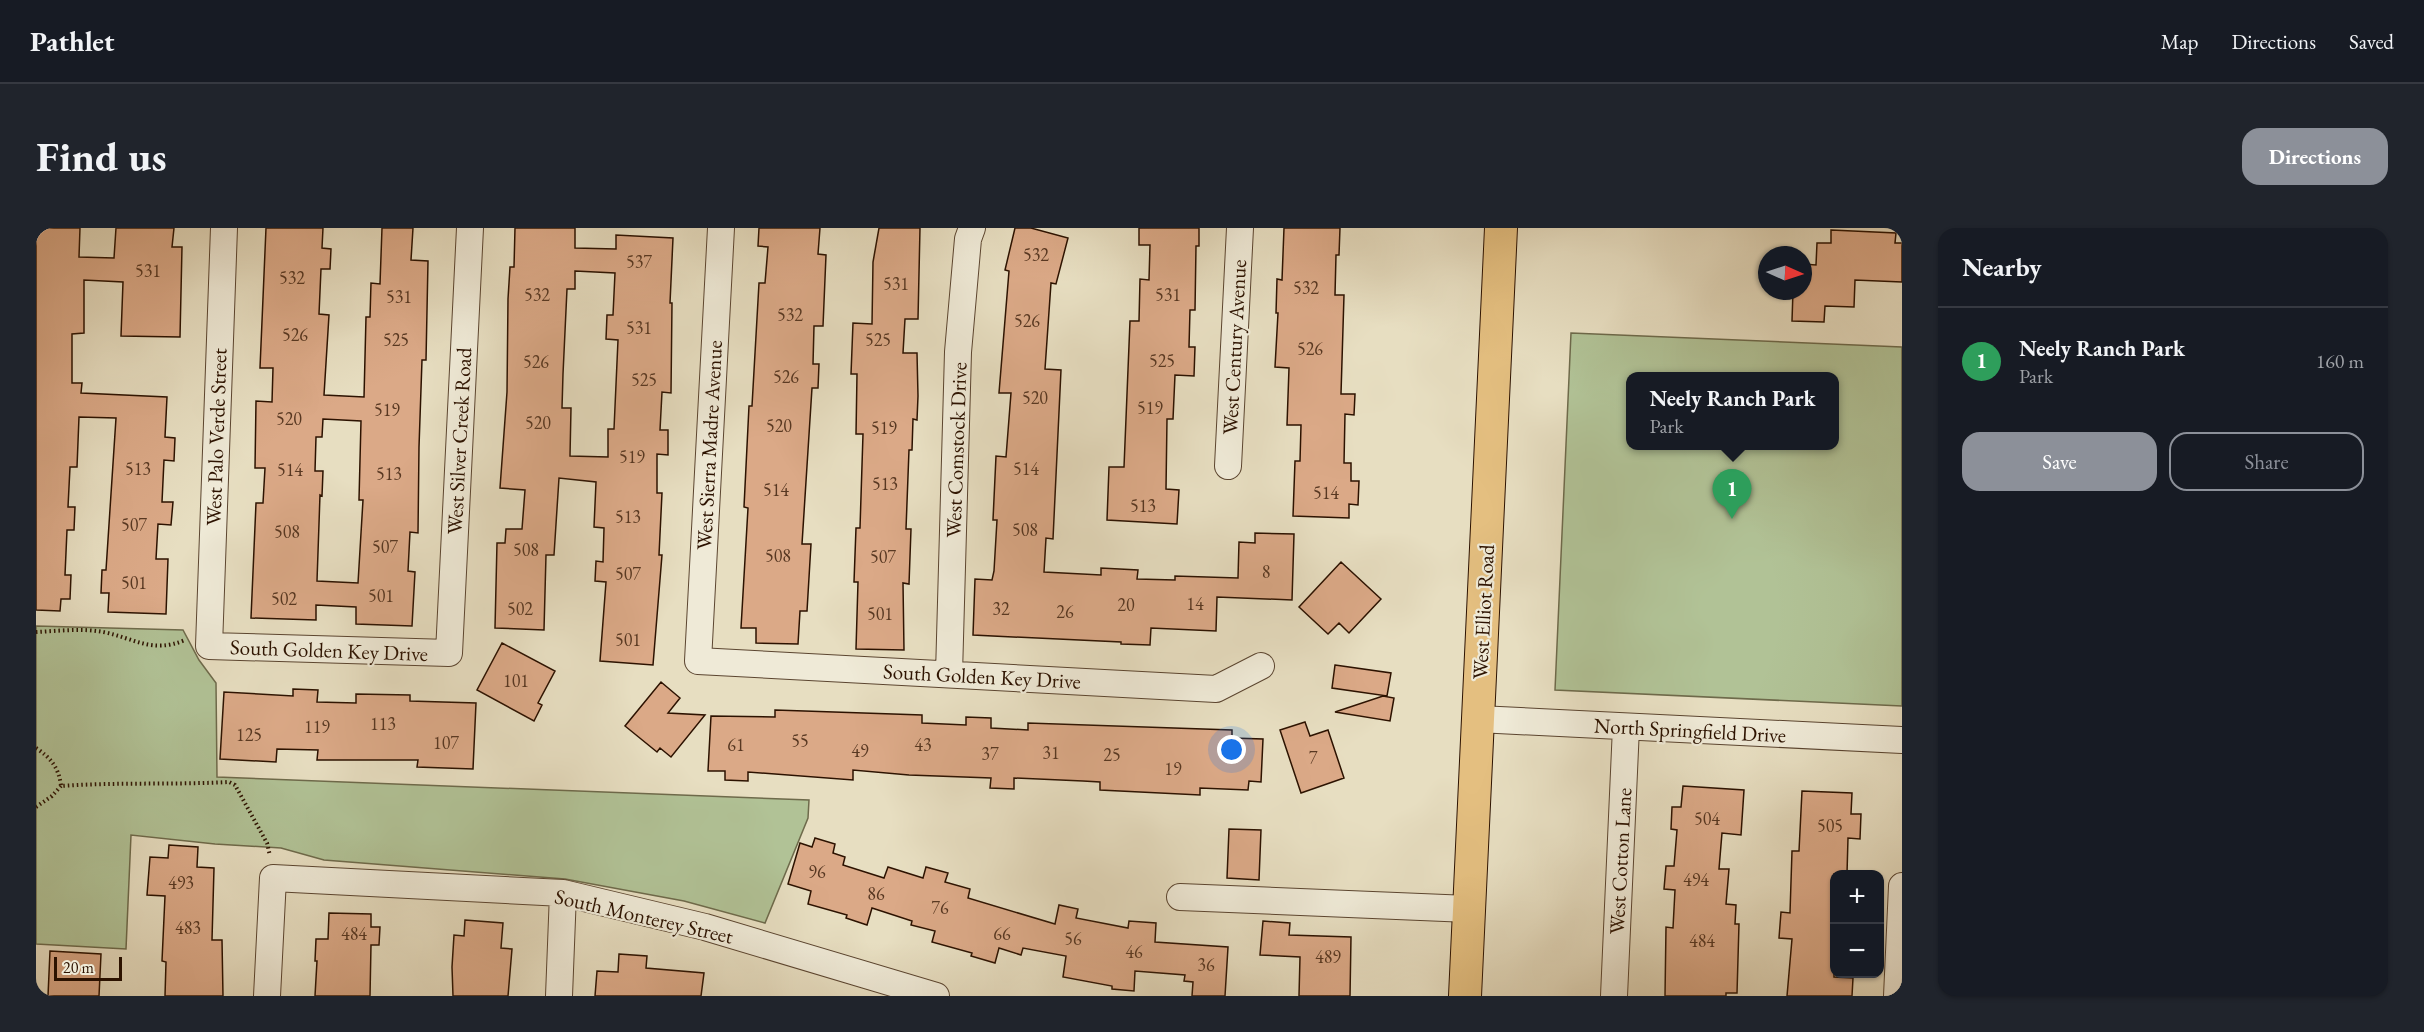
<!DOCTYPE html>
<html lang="en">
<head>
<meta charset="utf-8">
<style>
	:root { --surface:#171b24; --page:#20242c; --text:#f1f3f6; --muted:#9ea1a6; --line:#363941; --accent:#8c9099 }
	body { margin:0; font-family:"EB Garamond",serif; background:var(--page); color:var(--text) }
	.controls { position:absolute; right:18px; bottom:18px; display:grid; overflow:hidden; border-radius:12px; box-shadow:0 2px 4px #0004 }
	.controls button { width:54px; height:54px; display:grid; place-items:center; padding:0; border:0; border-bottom:2px solid var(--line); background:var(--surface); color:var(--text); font:30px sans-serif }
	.compass { position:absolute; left:1722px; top:18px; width:54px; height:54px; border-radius:50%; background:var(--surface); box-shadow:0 2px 4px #0004; rotate:93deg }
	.scale { position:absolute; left:18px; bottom:15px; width:68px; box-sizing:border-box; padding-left:6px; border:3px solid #2c1200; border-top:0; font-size:16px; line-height:21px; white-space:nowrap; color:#2c1200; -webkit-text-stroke:4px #efead7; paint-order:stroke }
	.you { position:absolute; left:1196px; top:522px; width:21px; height:21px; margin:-15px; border:4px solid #fff; border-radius:50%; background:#1a73e8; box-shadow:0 0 0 9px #1a73e833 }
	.badge { display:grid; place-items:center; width:39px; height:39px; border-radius:50%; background:var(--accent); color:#fff; font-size:20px; font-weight:700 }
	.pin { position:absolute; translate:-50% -50px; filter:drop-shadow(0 2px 3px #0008) }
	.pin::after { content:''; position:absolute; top:32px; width:21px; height:18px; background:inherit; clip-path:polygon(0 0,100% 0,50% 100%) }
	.popup { position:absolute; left:1590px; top:144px; width:213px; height:78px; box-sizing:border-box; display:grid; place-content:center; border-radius:12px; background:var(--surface); filter:drop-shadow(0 2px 4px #0005); font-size:20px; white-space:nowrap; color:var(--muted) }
	.popup b { font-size:22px; color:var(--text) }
	.popup::after { content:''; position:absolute; left:50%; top:100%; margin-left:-12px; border:12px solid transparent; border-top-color:var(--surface) }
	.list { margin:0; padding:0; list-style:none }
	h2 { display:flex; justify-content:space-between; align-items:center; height:78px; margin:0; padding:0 24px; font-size:26px }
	h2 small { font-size:20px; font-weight:400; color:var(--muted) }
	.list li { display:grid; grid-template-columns:39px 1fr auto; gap:18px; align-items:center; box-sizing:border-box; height:108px; padding:0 24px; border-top:2px solid var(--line) }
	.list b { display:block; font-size:22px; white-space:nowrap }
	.list p { margin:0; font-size:20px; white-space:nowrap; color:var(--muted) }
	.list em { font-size:20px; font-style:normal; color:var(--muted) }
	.actions { display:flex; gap:12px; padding:18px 24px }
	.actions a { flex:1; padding:14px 0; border:2px solid var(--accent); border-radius:18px; text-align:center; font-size:21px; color:var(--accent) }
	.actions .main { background:var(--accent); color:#fff }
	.map { position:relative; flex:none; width:1866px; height:768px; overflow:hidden; border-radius:18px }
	header { display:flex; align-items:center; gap:36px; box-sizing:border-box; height:84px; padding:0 30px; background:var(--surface); border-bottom:2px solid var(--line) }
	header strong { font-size:28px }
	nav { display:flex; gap:33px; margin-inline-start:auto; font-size:21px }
	.intro { display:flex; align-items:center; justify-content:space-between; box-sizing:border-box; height:144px; padding:0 36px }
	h1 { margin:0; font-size:42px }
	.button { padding:15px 27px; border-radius:18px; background:var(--accent); color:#fff; font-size:21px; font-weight:700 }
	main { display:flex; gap:36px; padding:0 36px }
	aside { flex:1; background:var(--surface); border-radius:18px; box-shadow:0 2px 4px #0004 }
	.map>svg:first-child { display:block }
	.green { fill:#b1c296; stroke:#6e6a4b; stroke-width:1.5; fill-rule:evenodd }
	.building { fill:#dba987; stroke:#2c1200; stroke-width:1.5; fill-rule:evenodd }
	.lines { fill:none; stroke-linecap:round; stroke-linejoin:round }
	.minor-casing { stroke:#5b4530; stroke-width:28 }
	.major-casing { stroke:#2c1200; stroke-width:34 }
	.path { stroke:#2c1200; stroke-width:4; stroke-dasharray:1.5 3; stroke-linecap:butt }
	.minor { stroke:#efead7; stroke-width:26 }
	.major { stroke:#e4bf80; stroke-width:32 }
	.labels { text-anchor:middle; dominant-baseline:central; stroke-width:4.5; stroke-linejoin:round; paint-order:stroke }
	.number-label { font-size:18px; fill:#583822 }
	.street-label { font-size:21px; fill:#2c1200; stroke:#efead7 }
</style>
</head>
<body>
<header>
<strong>Pathlet</strong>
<nav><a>Map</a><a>Directions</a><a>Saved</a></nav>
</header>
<div class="intro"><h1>Find us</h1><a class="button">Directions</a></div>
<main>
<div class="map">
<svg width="1866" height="768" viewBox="0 0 1866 768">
	<rect width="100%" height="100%" fill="#e7dec1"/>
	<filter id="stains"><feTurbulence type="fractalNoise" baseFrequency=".00333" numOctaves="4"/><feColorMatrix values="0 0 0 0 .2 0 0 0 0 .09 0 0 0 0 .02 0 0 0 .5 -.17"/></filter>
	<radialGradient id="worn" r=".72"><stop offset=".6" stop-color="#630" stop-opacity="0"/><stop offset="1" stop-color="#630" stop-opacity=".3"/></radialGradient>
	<path class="green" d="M1535,105L1866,119V478L1519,462ZM1594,148H1798V218H1594Z
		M0,398L147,402L163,432L180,455L181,549L773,572L772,590L729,695L648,673L529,651L288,632L245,620L179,616L95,607L90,721L0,716Z"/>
	<path class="building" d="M0,0H44L43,29L78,30L80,0H138L136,19H146L144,109L85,108L87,54L48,52V105L36,106V155H46L45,165L131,169L129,209L139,210L138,233L128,232L126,274H137L135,297L122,296L120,331H132L130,386L72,384L73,365H65L66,342H70L80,190L43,189L41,239H34L32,279H39L38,302H31L29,347H35L34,371H25L24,383L0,382Z
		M230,0H287L286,20L295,21L294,41H285L283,86L293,87L288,167L328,169L330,89H334L335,55L344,56L346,0H377L375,32L392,33L390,132H386L383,219L382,305L374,304L372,343L379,344L376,398L320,396V379L280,377V392L215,390L220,275H227L229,240H219L220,173L236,174L237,140H224ZM287,191L325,193L323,272H327L322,355L281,353L284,267L286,268L287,243H279L280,209H286Z
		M479,0H539V20L580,21V7L637,10L634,75H636L635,165L626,164L624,202H632V227L621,226V265H626L623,327H626L617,437L564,433L570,354L559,353L560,333L567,334L568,300L558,299L560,254L523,250L518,327H510L508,402L459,400L461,315H469L470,301H486L489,262L464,260L471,164L472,71L474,39H478ZM539,43L579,45L577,87H571L570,111L582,112L578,201H572V229L534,228L535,180H526L527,146L531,61H539Z
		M723,0H784L782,26L790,27L787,98H778L777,136H783L782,160H776L766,316H775L771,383H764L762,416L720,415V400H705L712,280L708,279L713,178H716L723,55H729L732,19L722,18Z
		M843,0H884L882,91H869L867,125H881L882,168L881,192L877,191L876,222H873L870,301H875L873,356L867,355L868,422L820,421L822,354H818L820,300H824L827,206H820L821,146H815L817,95L836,96L837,34Z
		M979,0H995L1032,10L1020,56L1015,55L1009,141L1025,142L1017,311L1010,310L1008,344L1065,347V340L1102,342L1101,351L1139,352V348L1202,350L1203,314L1219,315V305L1258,306L1256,372L1181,369L1180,403L1115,400L1114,417L1085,416V414L937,407L939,351L956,352L958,343L961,292H957L960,228L970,229L975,165H963L973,43L969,42Z
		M1103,0H1163V18H1160L1159,82H1154L1153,119H1159L1158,148L1139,147L1137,191H1131L1130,261L1143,262L1141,296L1071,292L1073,239H1088L1094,93H1103L1104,51L1113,52L1114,17H1103Z
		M1248,0H1304L1303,27H1300L1299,67H1308L1305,166H1319L1318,187L1309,186L1308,235H1315V253H1323L1322,277L1313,276V290L1257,288L1259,233H1264L1265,197H1251L1253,140L1239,139L1242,85H1240L1241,51L1246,52Z
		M1795,2L1860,5L1859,15H1866V54L1819,52L1818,79L1789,78L1788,94L1756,93L1757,63H1767V36L1780,37L1781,15H1795Z
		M1305,334L1345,371L1313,405L1303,395L1292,406L1263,379Z
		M466,415L519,443L502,475L506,477L498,493L441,462Z
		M1299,437L1355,445L1351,468L1296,460Z
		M625,454L644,470L632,485L669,487L635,529L624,520L621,524L589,498Z
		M257,461L282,462L281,474L320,475V466L374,467V473L440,475L437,541L381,539L382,532H281L282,522L241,521L240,534L184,531L188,464L257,468Z
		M1347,468L1358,470L1354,493L1299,484Z
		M739,482L886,487V495L930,497V489L955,490V500L992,502V495L1196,502V510L1227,511L1225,554L1213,553L1212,562L1164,560V567L1064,562V554L1047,553L978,550V561L954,560L955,550L873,547L817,542V552L712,544V553L689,552V543H672L675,488L739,489Z
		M1269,494L1274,508L1292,502L1308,550L1265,565L1244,502Z
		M1647,558L1708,562L1705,607L1686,605L1683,641H1693L1690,676L1700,677L1699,696H1703L1701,765H1690V768H1629L1630,699L1637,700L1639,662L1628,661L1630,638H1638L1641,602L1635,601L1636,579H1645Z
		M1766,563L1816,565L1815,586H1825L1824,611L1812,610L1811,646H1798V749L1817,750L1816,768H1751L1756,711L1743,710L1745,684L1754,685L1756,623H1763Z
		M1193,601L1225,602L1223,652L1191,650Z
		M779,610L799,616L797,625L809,629L807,637L848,650L852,639L887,650L890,639L912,645L909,654L934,661L932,670L1019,696L1023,677L1042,681L1040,690L1092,700L1093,693L1120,695L1119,714L1192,719L1189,768H1156L1157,754L1148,753L1149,747L1099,743L1098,763L1076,761V758L1027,749L1030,728L987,720L985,727L963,720L959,735L935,728L936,725L896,714L899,703L875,697L876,693L836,680L831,697L810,690L811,687L772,676L775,663L752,656L764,615L776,619Z
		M133,617L162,619L161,639L178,640L176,712H186L187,768H129L130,734L126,733L129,668L111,667L114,629L132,630Z
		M293,685L335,686V699H344L343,717H335L334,768H279L281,733H279L280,711H292Z
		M429,692L467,695L465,720L476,721L472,768H417L416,739L418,707L428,708Z
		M1227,693L1254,695L1253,707L1315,709L1314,768H1263L1264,729L1224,727Z
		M14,723L65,726L63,768H12Z
		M583,726L611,728L610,740L668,745L665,768H559L561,743L582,744Z"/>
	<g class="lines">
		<defs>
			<path id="minor" d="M188,0L173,418L413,425L434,0
				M685,0L662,433L1180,461L1225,438
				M1192,238L1204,0
				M913,446L922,124L932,11L936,0
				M1442,491L1866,512
				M1144,669L1433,681
				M231,768L237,650L527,665L669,699L900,768
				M523,768L527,665
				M1578,768L1590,499
				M1861,768L1866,658"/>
			<path id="major" d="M1429,768L1465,0"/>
		</defs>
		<use href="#minor" class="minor-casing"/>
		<use href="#major" class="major-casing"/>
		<path class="path" d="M0,404C21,403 46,400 67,404C98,410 116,426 149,412
			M0,520C15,530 23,540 25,558C81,554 137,557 193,554L199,557L231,615L234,628
			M0,579L16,568L25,558"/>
		<use href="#minor" class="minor"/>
		<use href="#major" class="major"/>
	</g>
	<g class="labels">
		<g class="number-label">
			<text x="1000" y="26">532</text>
			<text x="603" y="33">537</text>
			<text x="112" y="42">531</text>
			<text x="256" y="49">532</text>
			<text x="860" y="55">531</text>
			<text x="1270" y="59">532</text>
			<text x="501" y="66">532</text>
			<text x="1132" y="66">531</text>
			<text x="363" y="68">531</text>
			<text x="754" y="86">532</text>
			<text x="991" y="92">526</text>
			<text x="603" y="99">531</text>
			<text x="259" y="106">526</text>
			<text x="360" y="111">525</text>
			<text x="842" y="111">525</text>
			<text x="1274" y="120">526</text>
			<text x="1126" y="132">525</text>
			<text x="500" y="133">526</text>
			<text x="750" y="148">526</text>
			<text x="608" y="151">525</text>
			<text x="999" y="169">520</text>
			<text x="1114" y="179">519</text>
			<text x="351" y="181">519</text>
			<text x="253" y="190">520</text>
			<text x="502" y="194">520</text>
			<text x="743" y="197">520</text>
			<text x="848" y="199">519</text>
			<text x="596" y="228">519</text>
			<text x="102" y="240">513</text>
			<text x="990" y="240">514</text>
			<text x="254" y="241">514</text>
			<text x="353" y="245">513</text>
			<text x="849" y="255">513</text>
			<text x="740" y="261">514</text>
			<text x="1290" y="264">514</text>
			<text x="1107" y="277">513</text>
			<text x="592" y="288">513</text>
			<text x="98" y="296">507</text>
			<text x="989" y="301">508</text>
			<text x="251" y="303">508</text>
			<text x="349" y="318">507</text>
			<text x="490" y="321">508</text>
			<text x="742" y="327">508</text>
			<text x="847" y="328">507</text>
			<text x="1230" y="343">8</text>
			<text x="592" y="345">507</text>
			<text x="98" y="354">501</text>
			<text x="345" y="367">501</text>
			<text x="248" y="370">502</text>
			<text x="1159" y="375">14</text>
			<text x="1090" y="376">20</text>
			<text x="484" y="380">502</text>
			<text x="965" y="380">32</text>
			<text x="1029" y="383">26</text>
			<text x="844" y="385">501</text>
			<text x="592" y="411">501</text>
			<text x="480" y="452">101</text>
			<text x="347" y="495">113</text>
			<text x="281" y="498">119</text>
			<text x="213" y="506">125</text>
			<text x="764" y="512">55</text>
			<text x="410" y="514">107</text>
			<text x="700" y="516">61</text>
			<text x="887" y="516">43</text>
			<text x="824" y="522">49</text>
			<text x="1015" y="524">31</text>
			<text x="954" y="525">37</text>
			<text x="1076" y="526">25</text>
			<text x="1277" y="529">7</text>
			<text x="1137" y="540">19</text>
			<text x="1671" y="590">504</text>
			<text x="1794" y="597">505</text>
			<text x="781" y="643">96</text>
			<text x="1660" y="651">494</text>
			<text x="145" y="654">493</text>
			<text x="840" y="665">86</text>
			<text x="904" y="679">76</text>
			<text x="152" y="699">483</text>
			<text x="318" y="705">484</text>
			<text x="966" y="705">66</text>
			<text x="1037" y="710">56</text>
			<text x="1666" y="712">484</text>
			<text x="1098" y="723">46</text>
			<text x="1292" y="728">489</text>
			<text x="1170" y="736">36</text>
		</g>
		<g class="street-label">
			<text transform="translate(1198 119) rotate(-87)">West Century Avenue</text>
			<text transform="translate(180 209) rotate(-88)">West Palo Verde Street</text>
			<text transform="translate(423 213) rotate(-87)">West Silver Creek Road</text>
			<text transform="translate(673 217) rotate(-87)">West Sierra Madre Avenue</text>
			<text transform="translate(920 222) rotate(-88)">West Comstock Drive</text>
			<text transform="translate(1447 384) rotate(-87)">West Elliot Road</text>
			<text transform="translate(293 422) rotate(2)">South Golden Key Drive</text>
			<text transform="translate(946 448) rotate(3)">South Golden Key Drive</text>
			<text transform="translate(1654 502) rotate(3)">North Springfield Drive</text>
			<text transform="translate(1584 633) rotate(-87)">West Cotton Lane</text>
			<text transform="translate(608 688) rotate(13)">South Monterey Street</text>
		</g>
	</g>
	<rect width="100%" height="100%" filter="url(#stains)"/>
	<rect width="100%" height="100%" fill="url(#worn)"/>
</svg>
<div class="controls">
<button>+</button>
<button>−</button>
</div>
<svg class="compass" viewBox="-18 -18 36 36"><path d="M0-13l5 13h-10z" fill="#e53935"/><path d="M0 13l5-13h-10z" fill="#9ea1a6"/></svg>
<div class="scale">20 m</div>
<div class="you"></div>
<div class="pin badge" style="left:1696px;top:291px;background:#2e9e5b">1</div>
<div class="popup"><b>Neely Ranch Park</b>Park</div>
</div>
<aside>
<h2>Nearby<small></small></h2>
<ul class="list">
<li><span class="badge" style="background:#2e9e5b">1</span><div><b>Neely Ranch Park</b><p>Park</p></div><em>160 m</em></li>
</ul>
<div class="actions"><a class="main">Save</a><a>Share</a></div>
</aside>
</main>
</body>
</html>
